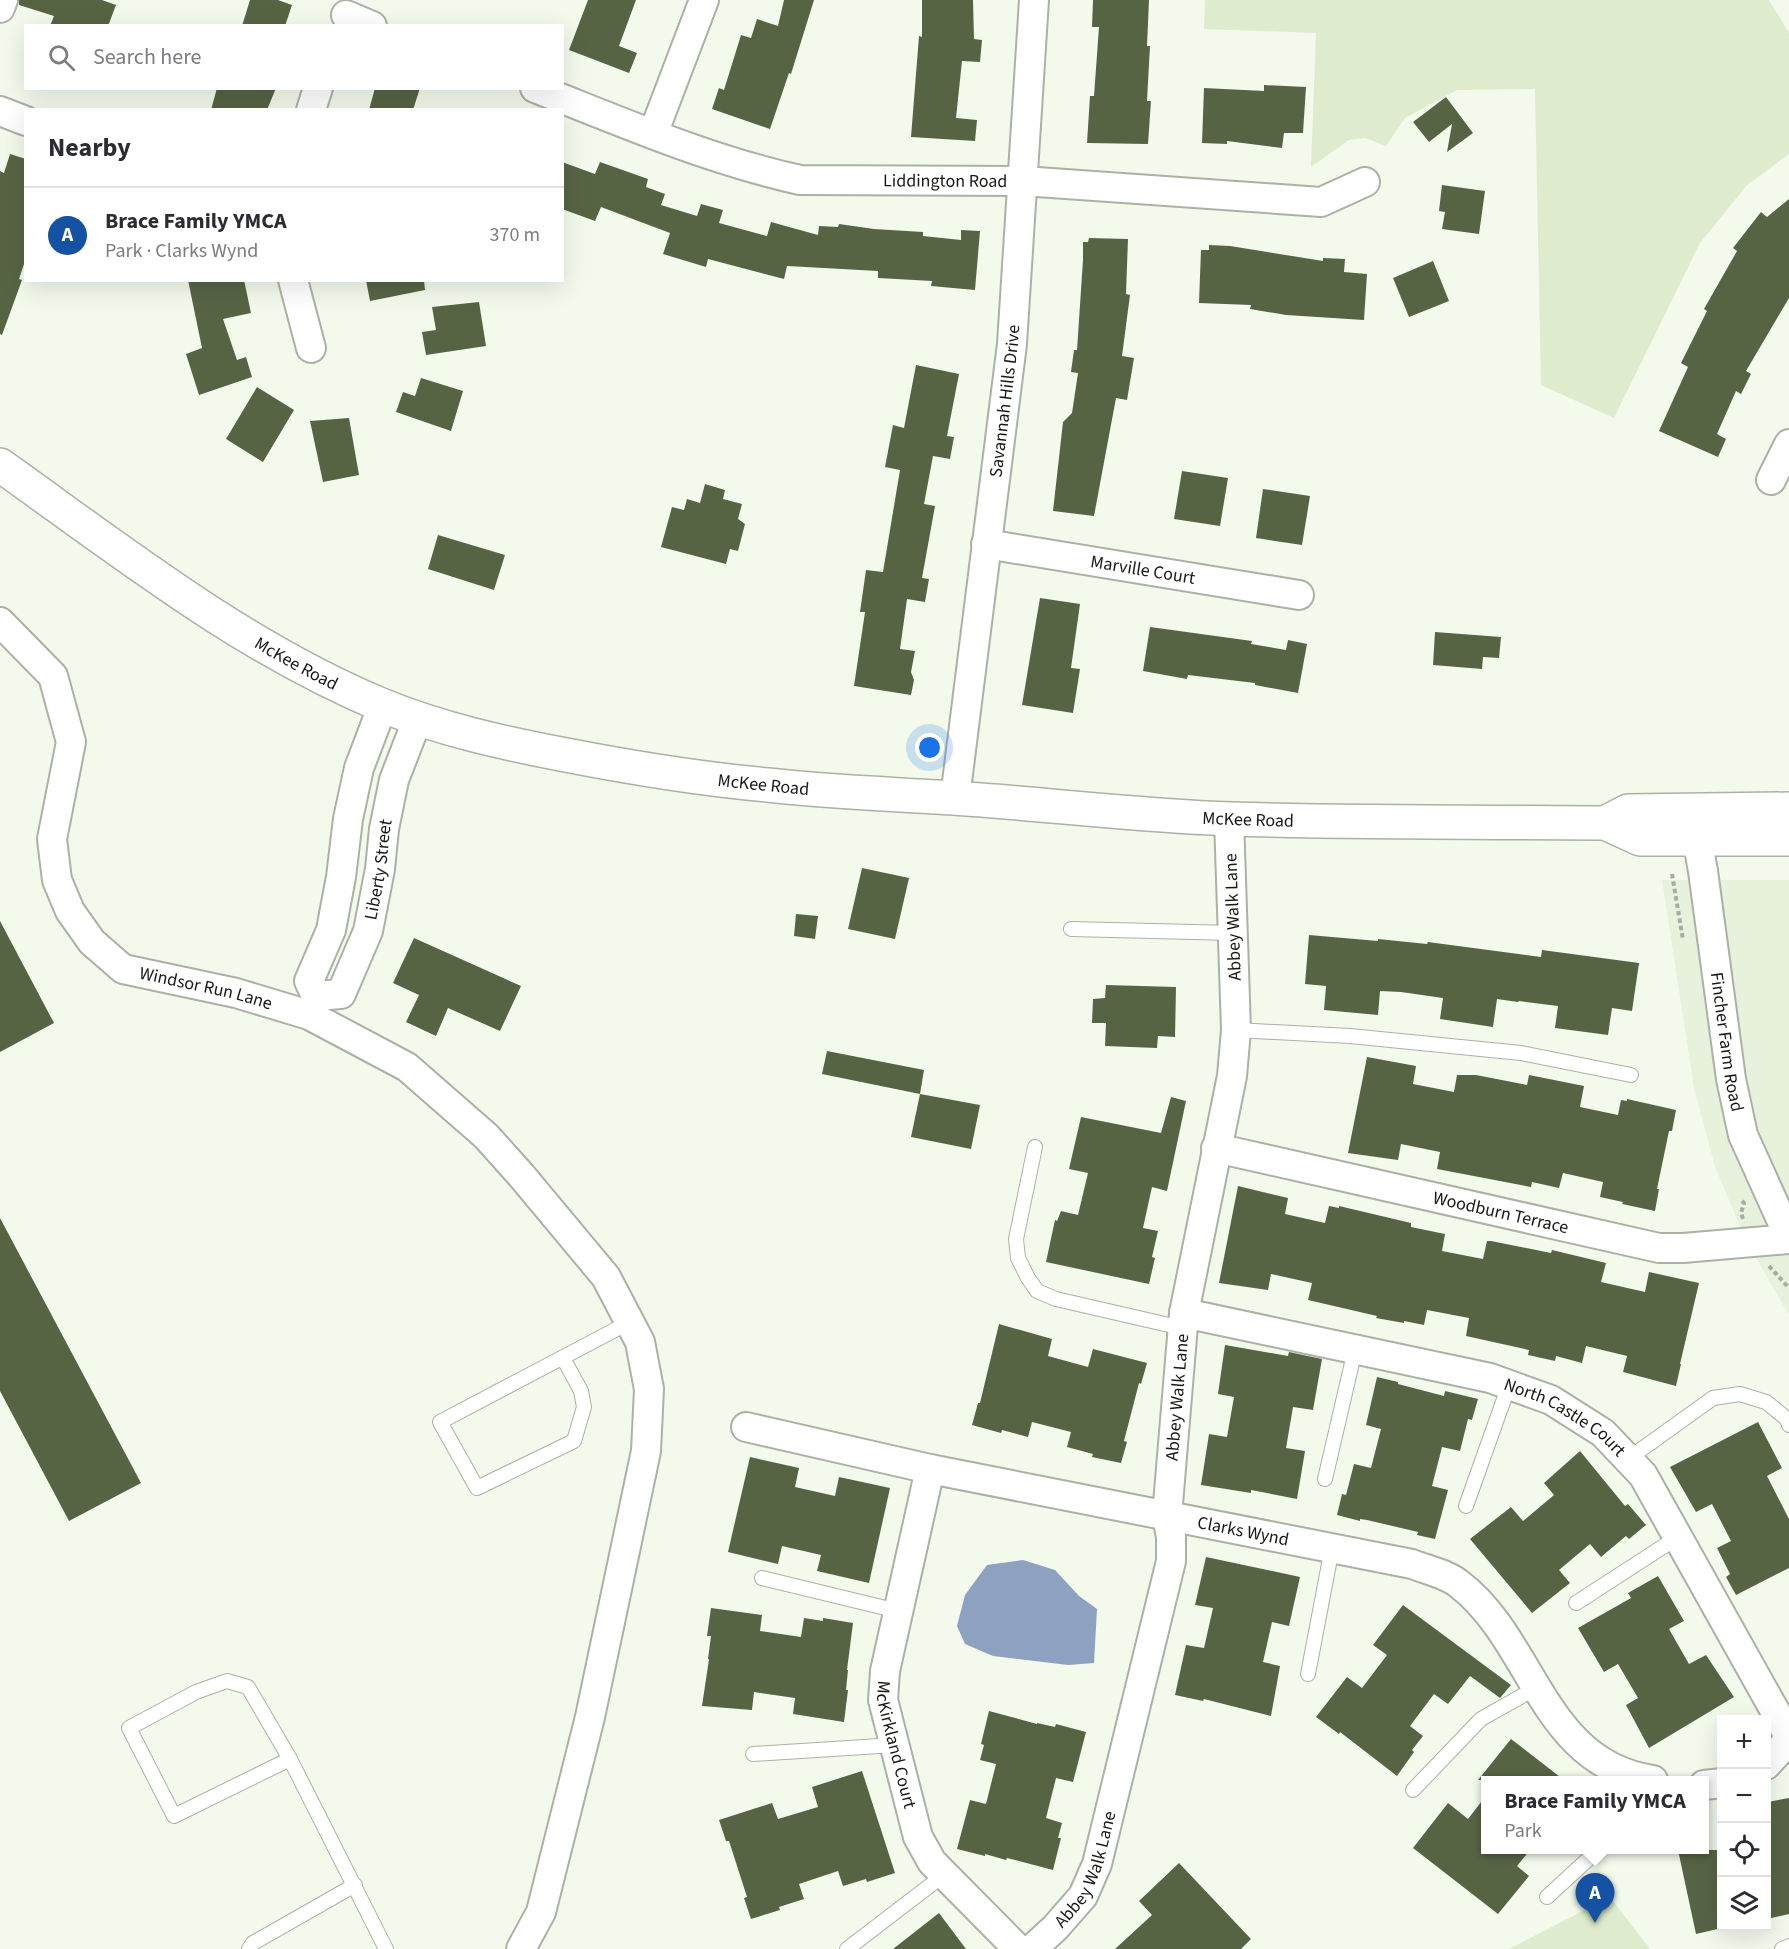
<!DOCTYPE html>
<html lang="en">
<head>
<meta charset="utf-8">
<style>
	:root { --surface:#fff; --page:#f2f2f3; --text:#2b2b33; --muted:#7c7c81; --line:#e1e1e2; --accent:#1652a3 }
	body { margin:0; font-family:"Source Sans 3",sans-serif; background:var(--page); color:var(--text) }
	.controls { position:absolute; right:18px; bottom:18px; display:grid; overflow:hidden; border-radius:0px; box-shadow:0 6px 24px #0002 }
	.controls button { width:54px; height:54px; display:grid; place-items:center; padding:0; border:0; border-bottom:2px solid var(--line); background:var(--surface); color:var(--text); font:30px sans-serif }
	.you { position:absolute; left:930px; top:748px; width:21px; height:21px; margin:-15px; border:4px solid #fff; border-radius:50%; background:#1a73e8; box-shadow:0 0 0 9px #1a73e833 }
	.badge { display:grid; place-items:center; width:39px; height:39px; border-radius:50%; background:var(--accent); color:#fff; font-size:20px; font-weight:700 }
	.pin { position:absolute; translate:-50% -50px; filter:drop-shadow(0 2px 3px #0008) }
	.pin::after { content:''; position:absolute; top:32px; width:21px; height:18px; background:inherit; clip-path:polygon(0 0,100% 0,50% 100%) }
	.popup { position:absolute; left:1481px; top:1776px; width:228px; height:78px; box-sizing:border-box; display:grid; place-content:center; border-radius:0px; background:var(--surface); filter:drop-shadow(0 2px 4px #0005); font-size:20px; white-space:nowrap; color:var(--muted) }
	.popup b { font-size:22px; color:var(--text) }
	.popup::after { content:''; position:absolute; left:50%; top:100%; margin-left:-12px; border:12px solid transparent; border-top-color:var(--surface) }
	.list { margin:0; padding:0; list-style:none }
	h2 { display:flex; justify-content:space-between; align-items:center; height:78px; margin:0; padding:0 24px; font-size:26px }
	h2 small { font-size:20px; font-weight:400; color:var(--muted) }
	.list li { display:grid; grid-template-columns:39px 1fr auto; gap:18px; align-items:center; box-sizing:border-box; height:96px; padding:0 24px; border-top:2px solid var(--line) }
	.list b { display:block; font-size:22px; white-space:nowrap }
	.list p { margin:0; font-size:20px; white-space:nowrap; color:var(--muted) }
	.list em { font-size:20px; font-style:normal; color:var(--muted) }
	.icon { flex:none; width:33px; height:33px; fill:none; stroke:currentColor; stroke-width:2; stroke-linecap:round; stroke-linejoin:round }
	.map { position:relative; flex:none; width:1789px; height:1949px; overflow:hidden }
	.search { position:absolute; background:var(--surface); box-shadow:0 6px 24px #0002; left:24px; top:24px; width:540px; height:66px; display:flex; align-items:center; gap:15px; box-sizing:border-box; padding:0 21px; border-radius:0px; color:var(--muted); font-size:22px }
	.panel { position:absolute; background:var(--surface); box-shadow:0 6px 24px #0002; left:24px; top:108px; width:540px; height:174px; border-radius:0px }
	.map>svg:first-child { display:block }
	.built { fill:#e8f1dc }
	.green { fill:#deebcd }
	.water { fill:#8da2c1 }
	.building { fill:#576444 }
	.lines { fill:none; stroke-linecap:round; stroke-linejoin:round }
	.service-casing { stroke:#abb1a4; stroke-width:16 }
	.minor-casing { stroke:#abb1a4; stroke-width:32 }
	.tertiary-casing { stroke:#abb1a4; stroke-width:36 }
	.path { stroke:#a8ada2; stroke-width:4; stroke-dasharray:4.5 3; stroke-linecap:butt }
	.service { stroke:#fff; stroke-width:14 }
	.minor { stroke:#fff; stroke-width:28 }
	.tertiary { stroke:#fff; stroke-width:33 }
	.labels { text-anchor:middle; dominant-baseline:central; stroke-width:6; stroke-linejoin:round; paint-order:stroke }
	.street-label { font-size:18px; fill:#161813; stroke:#fff }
</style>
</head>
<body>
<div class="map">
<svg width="1789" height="1949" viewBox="0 0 1789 1949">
	<rect width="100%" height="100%" fill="#f3faec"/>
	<path class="built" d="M1662,880H1789V1315L1747,1242L1715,1167L1694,1088Z"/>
	<path class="green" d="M1205,0H1769L1789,33V154L1747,185L1700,243L1614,418L1541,385L1535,89L1457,90L1405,118L1386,146L1365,138L1349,140L1311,167L1316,33L1204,29Z
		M1610,1897L1650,1949H1509Z"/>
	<path class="water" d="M1023,1560L1055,1570L1079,1596L1097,1609L1094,1663L1068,1665L993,1656L965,1644L957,1626L965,1595L987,1565Z"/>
	<path class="building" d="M19,0H102L116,5L108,26H50L54,16L19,5Z
		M250,0H278L292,5L285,26H242Z
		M588,0H636L619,46L637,53L629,73L569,50Z
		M784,0H814L791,74L789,73L770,129L712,109L719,88L724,90L741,35L751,38L757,19L778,26Z
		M922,0H973L974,39L982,40L980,62L962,61L956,118L977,120L975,141L911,137L919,36L922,37Z
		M1093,0H1149L1147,46H1150L1147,101H1151L1148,144L1087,143L1090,96H1094L1099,27H1092Z
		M1264,85L1306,87L1303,133H1284L1282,148L1227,141V144L1202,143L1204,88L1264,91Z
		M217,88H276L267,110H211Z
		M375,88H420L413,110H369Z
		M1446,97L1473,133L1447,152L1452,124L1429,142L1413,122Z
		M10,154L26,159V258L19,279L22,280L2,335L0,334V171L4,173Z
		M562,162L595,174L600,162L648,179L646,187L665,194L661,205L697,216L701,204L723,210L719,223L767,236L771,222L818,235L819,226L838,227L839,224L874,229L923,232V236L961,240V230L980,231L975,290L931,286L932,281L878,278V271L787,266L784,279L708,259L706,267L663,254L670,233L601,207L595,221L562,209Z
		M1442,185L1485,191L1479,234L1442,229L1445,212L1439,211Z
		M1789,199V298L1746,371L1751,374L1741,394L1736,391L1717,434L1726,439L1718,457L1659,431L1688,367L1681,363L1707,311L1704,309L1737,251L1733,248L1761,212L1767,217Z
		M1089,238L1128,239L1126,294L1130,295L1122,356L1134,358L1127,400L1116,398L1094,516L1053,511L1063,422L1072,413L1078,373L1071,372L1074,350H1077L1083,260V242H1088Z
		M1209,245L1230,246L1323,261V258L1345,259L1344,272L1367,274L1364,320L1286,315L1250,309L1251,305L1199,303L1201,250H1209Z
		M1433,261L1449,301L1409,317L1393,278Z
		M188,280H244L251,313L223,319L237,360L246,357L252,377L199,395L186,354L202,348Z
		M366,280H424L425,290L370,301Z
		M479,302L486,346L426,355L422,332L436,330L432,307Z
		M916,365L959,374L947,436L954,437L950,459L933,456L924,504L935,506L922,578L929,579L925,602L907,599L900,649L915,651L911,672L914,680L911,695L854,686L865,612H860L866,570L883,572L900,470L885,467L893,425L904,428Z
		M421,378L463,391L451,431L396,412L403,392L415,396Z
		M257,387L294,410L263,462L226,439Z
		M349,418L359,475L323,482L310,421Z
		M1182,471L1228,478L1220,526L1174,519Z
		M705,484L725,490L723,499L742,504L738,519L745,524L738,551L730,549L726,564L661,547L672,507L684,510L687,499L700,503Z
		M1263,489L1310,496L1302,545L1256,538Z
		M438,535L505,555L494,590L428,569Z
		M1040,598L1080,604L1071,668L1080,669L1073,713L1022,705Z
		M1150,627L1252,641L1251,644L1286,650L1288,640L1307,644L1298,693L1255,685V683L1188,675L1187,679L1143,671Z
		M1435,632L1501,637L1499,658L1483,657L1482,669L1433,665Z
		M862,868L909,878L895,939L848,929Z
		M796,914L818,916L815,939L794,936Z
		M0,921L54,1023L0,1052Z
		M1309,935L1378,941V939L1427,944L1428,942L1541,957L1542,950L1639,963L1632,1011L1612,1008L1608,1035L1555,1028L1558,1006L1519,1001L1518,1002L1497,999L1493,1027L1440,1019L1443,998L1401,992L1380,991L1378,1015L1324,1010L1326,986L1305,984Z
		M414,938L521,986L500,1031L448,1008L436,1036L406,1022L419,995L393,983Z
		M1106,985L1176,987L1175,1037L1158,1036L1157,1048L1105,1046L1106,1023H1092L1093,999L1105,998Z
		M827,1051L924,1070L920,1094L822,1074Z
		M1367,1057L1416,1066L1413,1084L1454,1092L1457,1075H1476L1527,1085L1529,1075L1584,1086L1580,1107L1618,1115L1621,1100L1627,1101V1099L1676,1110L1672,1131H1669L1657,1189H1659L1655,1211L1622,1204L1623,1202L1600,1197L1603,1182L1563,1173L1559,1188L1532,1182L1531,1187L1437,1169L1440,1152L1401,1144L1398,1160L1348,1153Z
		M920,1094L980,1105L971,1149L911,1137Z
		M1171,1097L1186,1101L1167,1191L1152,1187L1143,1228L1158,1231L1152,1257L1155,1258L1149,1284L1046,1262L1055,1220L1057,1221L1061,1211L1078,1215L1088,1173L1069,1169L1081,1117L1161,1133Z
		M1238,1186L1288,1198L1285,1214L1325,1223L1329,1206L1339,1208V1206L1411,1223V1227L1445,1234L1442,1251L1483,1259L1487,1241H1491L1551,1253L1552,1250L1606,1263L1601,1282L1645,1292L1649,1272L1699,1283L1680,1364H1681L1676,1386L1623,1372L1627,1356L1586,1346L1582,1363L1556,1356L1555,1361L1528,1355L1529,1350L1466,1336L1469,1318L1427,1310L1424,1325L1404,1321V1323L1376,1318L1377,1316L1308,1300L1312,1283L1271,1274L1268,1290L1219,1283Z
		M0,1218L141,1483L69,1521L0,1391Z
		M999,1324L1052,1339L1048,1356L1088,1367L1093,1349L1147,1363L1141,1384L1139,1383L1124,1441L1127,1442L1121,1463L1092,1457L1093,1454L1067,1447L1071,1432L1032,1422L1028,1437L1002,1430L1001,1433L972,1425L978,1403H980Z
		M1225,1345L1288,1356L1289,1352L1322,1359L1313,1410L1293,1407L1286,1448L1305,1451L1297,1499L1251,1490V1493L1201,1485L1209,1434L1227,1437L1234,1397L1218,1394Z
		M1377,1377L1398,1382V1384L1444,1396L1445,1391L1478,1399L1472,1420L1468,1419L1460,1451L1442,1447L1432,1486L1448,1490L1435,1539L1417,1535L1418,1532L1367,1520L1360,1519V1521L1337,1515L1342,1494L1346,1495L1354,1464L1371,1468L1381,1429L1366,1425Z
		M1758,1422L1782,1468L1767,1476L1789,1519V1568L1736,1595L1726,1577L1730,1574L1717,1548L1731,1541L1712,1504L1696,1512L1670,1467Z
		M1580,1451L1625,1506L1628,1504L1646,1525L1629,1539L1626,1536L1601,1557L1590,1544L1559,1570L1570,1583L1532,1613L1470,1539L1511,1507L1523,1521L1554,1495L1544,1483Z
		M750,1457L799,1468L795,1487L835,1496L839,1477L890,1488L869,1583L817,1571L821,1555L782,1546L778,1564L728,1552Z
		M1206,1557L1300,1577L1289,1626L1272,1622L1263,1662L1280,1666L1271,1716L1204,1699L1203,1701L1175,1695L1186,1645L1204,1648L1213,1608L1195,1605Z
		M1658,1576L1684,1621L1669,1629L1689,1664L1706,1655L1734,1697L1649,1748L1626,1705L1638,1698L1618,1664L1604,1672L1578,1628L1631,1598L1628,1593Z
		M1403,1605L1511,1685L1500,1698L1470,1676L1448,1704L1434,1694L1410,1726L1423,1736L1412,1750L1414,1752L1397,1776L1340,1732L1339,1734L1316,1717L1347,1677L1362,1688L1387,1655L1373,1645Z
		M711,1608L762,1615L760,1631L801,1637L804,1618L823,1621V1618L853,1623L847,1670H848L846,1690H848L844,1722L793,1714L795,1698L754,1692L752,1710L702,1706L709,1659H708L711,1636H707Z
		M989,1711L1037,1724V1723L1055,1727L1056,1724L1086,1732L1073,1782L1056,1778L1046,1818L1062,1823L1058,1838H1061L1053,1870L1007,1858L1006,1860L985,1854V1856L957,1849L970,1800L986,1804L996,1764L980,1760L984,1745L981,1744Z
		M1511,1739L1524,1749L1564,1780H1478Z
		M862,1771L895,1873L867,1882L866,1879L843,1886L838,1871L799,1884L804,1899L779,1907L780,1910L751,1919L744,1898L747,1897L729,1841H726L719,1820L772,1803L778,1819L818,1807L812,1787Z
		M1485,1797V1850H1530L1517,1866L1529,1876L1498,1914L1413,1848L1448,1803L1468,1819Z
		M1789,1798V1914L1767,1919V1827L1771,1826L1767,1802Z
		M1678,1850H1722V1928L1696,1934Z
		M1179,1863L1251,1939L1241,1949H1115L1152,1915L1139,1901Z
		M939,1913L966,1949H893Z"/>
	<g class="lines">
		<defs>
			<path id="service" d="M1071,929L1234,933
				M1236,1030L1350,1036L1521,1053L1631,1075
				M1035,1147L1016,1239L1018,1258L1028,1278L1037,1291L1056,1299L1182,1328
				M563,1358L581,1391L584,1407L574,1441L477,1488L440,1422L630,1322
				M1628,1459L1713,1398L1740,1394L1766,1402L1787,1419L1789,1425
				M1325,1479L1355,1350
				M1466,1506L1509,1385
				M762,1578L898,1611
				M1576,1603L1678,1537
				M1308,1674L1332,1548
				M753,1754L895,1745
				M290,1759L174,1816L129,1728L196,1692L227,1681L248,1687L290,1759L386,1949
				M1413,1790L1481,1719L1536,1688
				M1547,1897L1598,1850
				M249,1949L253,1943L355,1885
				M847,1949L945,1874
				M1782,1949L1789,1946"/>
			<g id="minor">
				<path d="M0,8L3,0"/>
				<path d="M346,15L372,26"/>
				<path id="s1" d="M535,88C622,122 709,160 800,180L1023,181L1321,202L1365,182"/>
				<path d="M311,110L318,88"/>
				<path d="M0,111L26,121"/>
				<path d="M653,134L704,0"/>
				<path d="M293,280L311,348"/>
				<path d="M1771,480L1789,444"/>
				<path id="s2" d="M986,544L1299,595"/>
				<path id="s3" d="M0,622L53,676L71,742L52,839L57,880L70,911L92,942L123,969L236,993L309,1015L407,1067L486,1136L521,1175L606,1277L640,1342L649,1389L646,1451L590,1717L541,1912L521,1949"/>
				<path id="s4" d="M383,705L359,768L348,819L341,877L331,930L309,981L316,996L341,994L368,931L380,869L384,829L394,780L418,718"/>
				<path id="s5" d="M955,798L1012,344L1034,0"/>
				<path id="s6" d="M1697,838L1703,871L1731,1079L1743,1135L1789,1237"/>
				<path id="s7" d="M1216,1148L1659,1248H1683L1789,1239"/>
				<path id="s8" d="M1184,1313L1490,1378L1551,1400L1603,1433L1643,1475L1789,1736"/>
				<path id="s9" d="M746,1427L930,1469L1412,1564C1427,1570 1447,1574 1459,1584C1534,1641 1542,1764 1653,1780"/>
				<path id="s10" d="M930,1469L885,1671L883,1700L918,1837L932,1862L1018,1949"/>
				<path d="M1766,1765L1789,1740"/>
				<path d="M1704,1785L1722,1783"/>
				<path id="s11" d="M1032,1949L1055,1928L1083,1896L1097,1864L1171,1561V1537L1167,1516L1184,1313L1232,1076L1236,1030L1229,819"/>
			</g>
			<g id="tertiary">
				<path id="s12" d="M0,465C121,551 241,646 379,704C439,729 503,743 566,755C633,768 700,779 768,785C829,792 891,794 953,798C1046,804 1139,816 1232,819C1356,823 1481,822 1605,823L1640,839H1789"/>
				<path d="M1605,823L1628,811L1789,809"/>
			</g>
		</defs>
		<use href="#service" class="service-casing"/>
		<use href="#minor" class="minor-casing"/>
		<use href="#tertiary" class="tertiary-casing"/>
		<path class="path" d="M1672,874L1683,940
			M1742,1201L1744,1203L1741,1213L1743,1219
			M1769,1266L1789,1288"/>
		<use href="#service" class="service"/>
		<use href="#minor" class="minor"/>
		<use href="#tertiary" class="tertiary"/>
	</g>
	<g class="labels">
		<g class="street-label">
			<text stroke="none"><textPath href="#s1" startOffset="426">Liddington Road</textPath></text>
			<text stroke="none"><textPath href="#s5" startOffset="400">Savannah Hills Drive</textPath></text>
			<text stroke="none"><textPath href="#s2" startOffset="159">Marville Court</textPath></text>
			<text stroke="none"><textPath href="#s12" startOffset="357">McKee Road</textPath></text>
			<text stroke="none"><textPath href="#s12" startOffset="843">McKee Road</textPath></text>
			<text stroke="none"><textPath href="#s12" startOffset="1329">McKee Road</textPath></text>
			<text stroke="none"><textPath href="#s4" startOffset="460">Liberty Street</textPath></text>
			<text transform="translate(1233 917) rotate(-92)">Abbey Walk Lane</text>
			<text stroke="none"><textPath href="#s3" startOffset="482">Windsor Run Lane</textPath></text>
			<text stroke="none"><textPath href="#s6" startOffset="206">Fincher Farm Road</textPath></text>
			<text stroke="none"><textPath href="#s7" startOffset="292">Woodburn Terrace</textPath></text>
			<text stroke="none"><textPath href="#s11" startOffset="585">Abbey Walk Lane</textPath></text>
			<text stroke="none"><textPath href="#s8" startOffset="398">North Castle Court</textPath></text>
			<text stroke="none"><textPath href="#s9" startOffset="508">Clarks Wynd</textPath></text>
			<text stroke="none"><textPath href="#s10" startOffset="282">McKirkland Court</textPath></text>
			<text stroke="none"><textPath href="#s11" startOffset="99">Abbey Walk Lane</textPath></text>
		</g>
	</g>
</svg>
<div class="controls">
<button>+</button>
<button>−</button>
<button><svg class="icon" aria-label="locate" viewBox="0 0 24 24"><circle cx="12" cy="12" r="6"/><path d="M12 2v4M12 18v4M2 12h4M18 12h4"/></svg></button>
<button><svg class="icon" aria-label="layers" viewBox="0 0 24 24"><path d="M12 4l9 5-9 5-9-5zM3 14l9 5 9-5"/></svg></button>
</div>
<div class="you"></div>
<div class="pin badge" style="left:1595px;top:1923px">A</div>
<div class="popup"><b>Brace Family YMCA</b>Park</div>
<div class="search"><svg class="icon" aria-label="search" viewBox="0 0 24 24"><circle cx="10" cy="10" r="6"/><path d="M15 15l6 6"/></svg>Search here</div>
<section class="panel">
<h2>Nearby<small></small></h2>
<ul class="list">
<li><span class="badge">A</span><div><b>Brace Family YMCA</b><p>Park · Clarks Wynd</p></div><em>370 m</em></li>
</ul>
</section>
</div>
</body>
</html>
